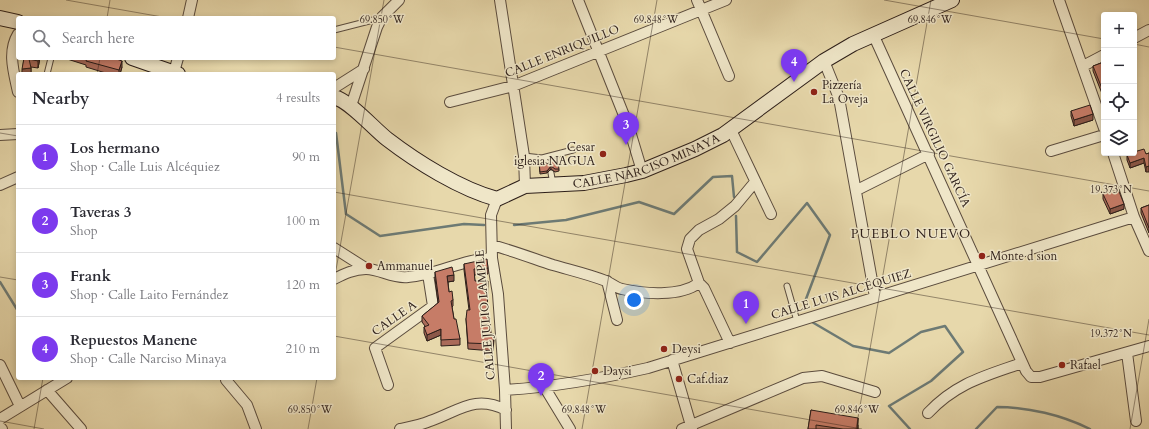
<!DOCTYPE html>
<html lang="en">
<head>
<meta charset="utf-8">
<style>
	:root { --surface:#fff; --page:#f7f7f7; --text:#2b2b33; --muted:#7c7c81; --line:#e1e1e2; --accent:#7c3aed }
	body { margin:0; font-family:Cardo,serif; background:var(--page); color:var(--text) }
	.controls { position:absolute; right:12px; top:12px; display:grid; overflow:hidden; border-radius:4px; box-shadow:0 2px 6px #0003 }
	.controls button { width:36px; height:36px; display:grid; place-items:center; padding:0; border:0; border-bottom:1px solid var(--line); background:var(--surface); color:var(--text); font:20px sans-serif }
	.you { position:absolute; left:634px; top:300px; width:14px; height:14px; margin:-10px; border:3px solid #fff; border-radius:50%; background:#1a73e8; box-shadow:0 0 0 6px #1a73e833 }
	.badge { display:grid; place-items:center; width:26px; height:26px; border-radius:50%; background:var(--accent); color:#fff; font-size:13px; font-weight:700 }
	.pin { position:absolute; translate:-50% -33px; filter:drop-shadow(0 1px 2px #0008) }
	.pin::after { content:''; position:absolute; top:21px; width:14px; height:12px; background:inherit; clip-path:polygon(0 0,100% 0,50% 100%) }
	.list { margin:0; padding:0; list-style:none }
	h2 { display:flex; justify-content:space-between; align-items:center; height:52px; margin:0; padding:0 16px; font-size:17px }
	h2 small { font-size:13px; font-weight:400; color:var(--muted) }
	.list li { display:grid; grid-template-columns:26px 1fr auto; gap:12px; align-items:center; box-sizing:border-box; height:64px; padding:0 16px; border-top:1px solid var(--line) }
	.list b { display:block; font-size:15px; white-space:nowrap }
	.list p { margin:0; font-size:13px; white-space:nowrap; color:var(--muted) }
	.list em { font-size:13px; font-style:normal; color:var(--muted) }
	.icon { flex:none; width:22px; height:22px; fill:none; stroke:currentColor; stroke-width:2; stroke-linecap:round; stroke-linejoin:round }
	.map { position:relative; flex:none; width:1149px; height:429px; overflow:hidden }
	.search { position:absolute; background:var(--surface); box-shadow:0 2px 6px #0003; left:16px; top:16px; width:320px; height:44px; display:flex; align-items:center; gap:10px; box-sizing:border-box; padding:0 14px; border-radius:4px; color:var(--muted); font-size:15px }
	.panel { position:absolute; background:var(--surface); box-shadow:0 2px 6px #0003; left:16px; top:72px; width:320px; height:308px; border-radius:4px }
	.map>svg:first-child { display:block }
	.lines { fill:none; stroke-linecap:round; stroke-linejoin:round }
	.stream { stroke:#6d7a74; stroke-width:2.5 }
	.lane-casing { stroke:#5b4c3e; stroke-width:7 }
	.street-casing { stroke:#5b4c3e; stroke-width:12 }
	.secondary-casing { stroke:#2c1e19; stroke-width:16 }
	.lane { stroke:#efe6c8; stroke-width:5 }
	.street { stroke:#efe6c8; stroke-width:10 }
	.secondary { stroke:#efe6c8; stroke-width:14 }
	.wall { fill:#aa6b59; stroke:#2c1e19 }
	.shaded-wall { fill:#8b5748; stroke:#2c1e19 }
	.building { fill:#c67c67; stroke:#2c1e19 }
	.ticks { fill:none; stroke:#2c1e19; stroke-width:1; stroke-opacity:0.45 }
	.poi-dot { fill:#8f2418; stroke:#efe6c8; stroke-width:1.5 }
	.labels { text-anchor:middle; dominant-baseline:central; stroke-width:3; stroke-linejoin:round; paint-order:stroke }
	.street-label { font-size:12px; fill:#2c1e19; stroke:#efe6c8 }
	.poi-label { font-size:12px; fill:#2c1e19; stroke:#efe6c8; text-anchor:start }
	.neighbourhood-label { font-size:13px; letter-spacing:1px; fill:#2c1e19; stroke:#efe6c8 }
	.ticks-label { font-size:10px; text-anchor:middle; fill:#2c1e19; stroke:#efe6c8; stroke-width:3; stroke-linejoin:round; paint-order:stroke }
</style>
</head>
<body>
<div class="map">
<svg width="1149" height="429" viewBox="0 0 1149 429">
	<rect width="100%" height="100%" fill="#e7d8ab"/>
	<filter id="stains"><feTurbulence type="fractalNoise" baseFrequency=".005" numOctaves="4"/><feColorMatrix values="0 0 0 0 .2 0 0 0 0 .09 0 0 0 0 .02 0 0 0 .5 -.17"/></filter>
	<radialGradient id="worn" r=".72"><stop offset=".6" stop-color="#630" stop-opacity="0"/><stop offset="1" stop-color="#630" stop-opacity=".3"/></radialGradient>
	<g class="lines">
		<path class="stream" d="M334,133H336L346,214L380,236L464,224L484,225
			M736,216L737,252L757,262L807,203L830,235L806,299
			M514,225L566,220L639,202L674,214L713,177L732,176L734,197
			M0,282L18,311
			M812,322L853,346L889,353L921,332L945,326L963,352L931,381L889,406L910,429
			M976,429L997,407C1028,407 1062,415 1090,429"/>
		<defs>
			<path id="lane" d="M334,30L381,18
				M47,74L51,58
				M524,156L542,158L547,163
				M542,158L573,150
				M551,173L553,184
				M787,286L797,321"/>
			<path id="street" d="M500,0L524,156L525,186
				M578,0L629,128L642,171
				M697,0L729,76
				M1059,0L1104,128
				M188,18L192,0
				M18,34C7,52 14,73 18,92
				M873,34L1026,371L1031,377H1040L1149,346
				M1134,38L1149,30
				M824,61L839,98L875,297
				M1083,66L1104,55
				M174,72L178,58
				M334,88L364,69
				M450,102L513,86L726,0
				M351,106L377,27L382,17L399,0
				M731,130L771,214
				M0,135L18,134
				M1051,151L1104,135
				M1113,153L1134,217L1149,251
				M0,185L18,177
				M857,190L929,154
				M497,199L491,215L492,258L498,294L505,390L506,429
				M492,245C513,251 532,258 553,265C570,270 588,274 606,281C611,283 616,288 622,289C644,294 680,297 699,283
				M334,248L367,269
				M334,279C344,274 354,269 366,269C380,269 393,279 408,277C437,275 463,259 492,258
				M607,281L617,320
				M730,343L704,288L699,283L687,249L690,239L699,230L719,219L735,206L755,182
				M1127,353L1136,421
				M672,360L692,429
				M0,365L20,406
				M226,380L247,405L256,429
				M388,385L375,348L433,306L428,274
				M545,388L570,429
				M47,390L81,429
				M505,390C555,387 599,379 648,368L1134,217
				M928,413C956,383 985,376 1022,363
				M0,419L67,378
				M0,427L2,429
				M400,429C410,427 421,425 430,421C459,411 475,394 506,410
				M682,429L803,378L822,376L875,392"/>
			<g id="secondary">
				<path d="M0,18L18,22"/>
				<path d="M132,58L178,74"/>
				<path id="s1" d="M334,97C350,101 373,128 387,139C417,162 460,189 497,199L525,186L584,183L626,175L642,171L695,149L723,135L824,61L853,44L952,0"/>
			</g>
		</defs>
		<use href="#lane" class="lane-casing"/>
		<use href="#street" class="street-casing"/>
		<use href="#secondary" class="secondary-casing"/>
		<use href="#lane" class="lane"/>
		<use href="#street" class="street"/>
		<use href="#secondary" class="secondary"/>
	</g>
	<path class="wall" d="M24,58H40L38,68L31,67V74H22Z
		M64,58H114L122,67L120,74H109L86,67V65Z
		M1104,62V96H1103L1093,71V66Z
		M1071,111L1093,120L1074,126L1071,116Z
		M1149,153L1146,172L1144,163L1130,168L1127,160V155L1146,154Z
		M539,162L559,169V171L555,172L551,169L547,173L540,174Z
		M1103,194L1124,209L1110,214L1103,199Z
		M1149,205V233L1141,213V208Z
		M464,264L488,268V274L474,275L475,281L488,318L491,334L494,340L493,351L468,349L466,319L469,310L464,270Z
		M435,272L454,281L448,282L449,292L453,300V306L452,307L454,319L460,339V345L441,346V335L427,341L424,333V327L425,326L422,322V316L438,303L435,278Z
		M811,410L858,425V429H808Z"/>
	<path class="shaded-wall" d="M39,58H40L38,68V61Z
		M122,61V67L120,74H119V70Z
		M31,68V74H22V69Z
		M1093,114V120L1074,126V120Z
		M1144,158V163L1130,168V163Z
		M551,166V169L547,173V171Z
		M1149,166V172H1146V167Z
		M1124,204V209L1110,214V209Z
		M454,275V281L447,282V276Z
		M441,329V335L427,341V335Z
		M858,418V429H857Z"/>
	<path class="building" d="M24,58H39L38,61L29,59L31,68L22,69Z
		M86,58H114L122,61L119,70L86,61L87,58Z
		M1104,62V90L1103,91L1093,66Z
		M1090,105L1093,114L1074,120L1071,111Z
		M1144,149L1146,154L1149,153V166L1146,167L1144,158L1130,163L1127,155L1134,153V152Z
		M557,158L559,169H555L551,166L547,171L540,172L539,162L542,161L548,164L551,160Z
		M1118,189L1124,204L1110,209L1103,194Z
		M1149,205V228L1141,208Z
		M487,259L488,268L474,269L475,281H488L487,318H490L491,334H494L493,344L468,343L466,319L467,310H470L464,264Z
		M452,267L454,275L447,276L449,292L452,291L453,300L451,301L454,319H456L460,339L441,340V329L427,335L424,327L429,325L422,316L439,302L435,272Z
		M811,410L858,418L857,429H843L816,425V429H808Z"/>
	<path class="ticks" d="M66,0L168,18M884,0L1104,39M107,18L110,0M1134,44L1149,47M334,47L1149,191M97,74L100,58M0,133L18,136M334,192L1149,335M0,277L18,280M334,281L384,0M334,336L862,429M0,421L44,429M34,429L43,378M308,429L317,378M582,429L657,0M856,429L931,0M1130,429L1149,319"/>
	<g class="poi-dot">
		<circle cx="814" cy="92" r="4"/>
		<circle cx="603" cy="154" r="4"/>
		<circle cx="982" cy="256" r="4"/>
		<circle cx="369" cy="266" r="4"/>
		<circle cx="664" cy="349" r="4"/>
		<circle cx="1062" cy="365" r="4"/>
		<circle cx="595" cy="371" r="4"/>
		<circle cx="679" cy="379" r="4"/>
	</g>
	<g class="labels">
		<g class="street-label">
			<text transform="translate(562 51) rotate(-22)">CALLE ENRIQUILLO</text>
			<text transform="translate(935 138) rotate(65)">CALLE VIRGILIO GARCÍA</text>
			<text stroke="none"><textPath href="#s1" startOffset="350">CALLE NARCISO MINAYA</textPath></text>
			<text transform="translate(841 294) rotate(-17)">CALLE LUIS ALCÉQUIEZ</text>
			<text transform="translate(485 315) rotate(-95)">CALLE JULIO LAMPLE</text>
			<text transform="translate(394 318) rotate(-35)">CALLE A</text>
		</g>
		<g class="poi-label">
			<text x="822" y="85">Pizzería<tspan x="822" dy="14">La Oveja</tspan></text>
			<text x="595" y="147" text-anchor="end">Cesar<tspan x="595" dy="14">iglesia NAGUA</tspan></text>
			<text x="990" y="256">Monte d sion</text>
			<text x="377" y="266">Ammanuel</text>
			<text x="672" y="349">Deysi</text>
			<text x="1070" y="365">Rafael</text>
			<text x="603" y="371">Daysi</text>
			<text x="687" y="379">Caf.diaz</text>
		</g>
		<g class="neighbourhood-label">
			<text x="911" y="234">PUEBLO NUEVO</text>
		</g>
	</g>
	<g class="ticks-label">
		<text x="382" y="23">69.850°W</text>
		<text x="656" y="23">69.848°W</text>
		<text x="930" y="23">69.846°W</text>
		<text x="1111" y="193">19.373°N</text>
		<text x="1111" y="337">19.372°N</text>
		<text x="310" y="413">69.850°W</text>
		<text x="584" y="413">69.848°W</text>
		<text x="857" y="413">69.846°W</text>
	</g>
	<rect width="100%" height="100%" filter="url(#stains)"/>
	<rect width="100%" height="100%" fill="url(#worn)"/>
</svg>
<div class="controls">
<button>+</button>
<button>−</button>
<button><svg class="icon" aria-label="locate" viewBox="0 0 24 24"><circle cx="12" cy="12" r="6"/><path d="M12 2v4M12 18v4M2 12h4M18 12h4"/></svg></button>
<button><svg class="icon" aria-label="layers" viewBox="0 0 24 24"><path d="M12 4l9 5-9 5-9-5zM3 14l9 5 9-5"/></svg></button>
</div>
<div class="you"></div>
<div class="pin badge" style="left:746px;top:324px">1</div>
<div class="pin badge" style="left:541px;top:396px">2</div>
<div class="pin badge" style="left:626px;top:145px">3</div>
<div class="pin badge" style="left:794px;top:82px">4</div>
<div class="search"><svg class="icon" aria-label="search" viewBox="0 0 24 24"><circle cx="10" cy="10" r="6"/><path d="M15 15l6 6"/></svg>Search here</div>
<section class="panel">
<h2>Nearby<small>4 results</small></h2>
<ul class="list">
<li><span class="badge">1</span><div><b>Los hermano</b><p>Shop · Calle Luis Alcéquiez</p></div><em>90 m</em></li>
<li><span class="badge">2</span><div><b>Taveras 3</b><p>Shop</p></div><em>100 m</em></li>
<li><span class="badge">3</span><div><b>Frank</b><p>Shop · Calle Laito Fernández</p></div><em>120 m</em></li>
<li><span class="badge">4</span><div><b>Repuestos Manene</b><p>Shop · Calle Narciso Minaya</p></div><em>210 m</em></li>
</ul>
</section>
</div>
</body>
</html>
